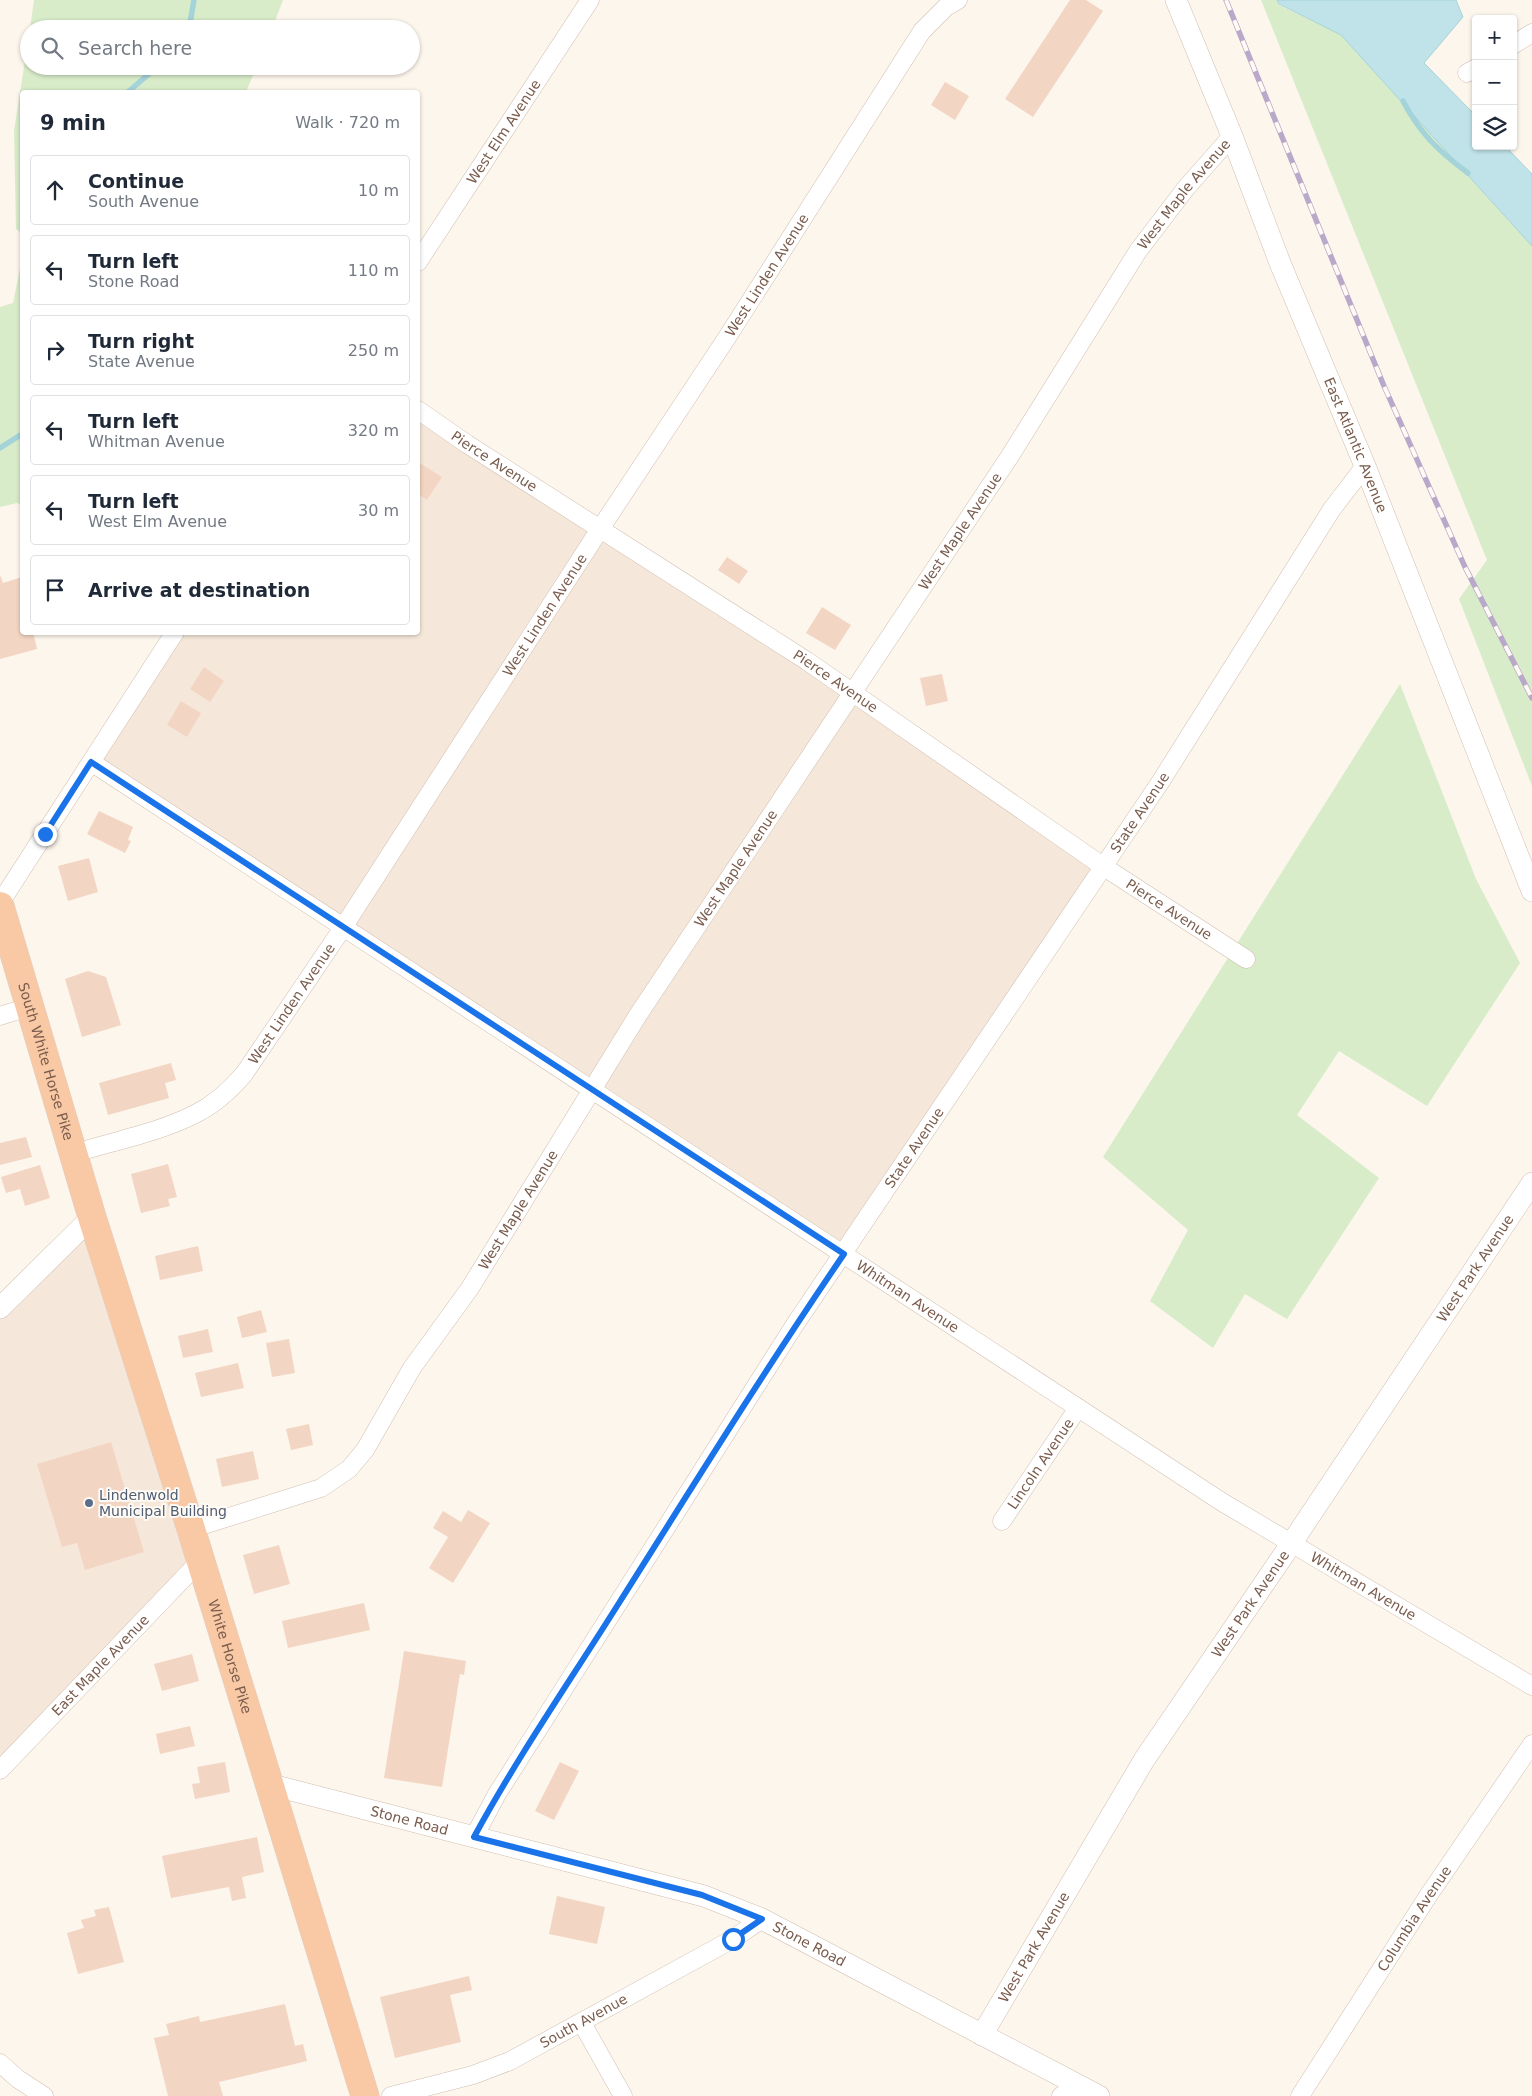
<!DOCTYPE html>
<html lang="en">
<head>
<meta charset="utf-8">
<style>
	:root { --surface:#fff; --page:#f6f6f7; --text:#1f2937; --muted:#747a83; --line:#e0e1e3 }
	body { margin:0; font-family:"DejaVu Sans",sans-serif; background:var(--page); color:var(--text) }
	.controls { position:absolute; right:15px; top:15px; display:grid; overflow:hidden; border-radius:5px; box-shadow:0 1px 4px #0004 }
	.controls button { width:45px; height:45px; display:grid; place-items:center; padding:0; border:0; border-bottom:1px solid var(--line); background:var(--surface); color:var(--text); font:25px sans-serif }
	.stop { position:absolute; width:15px; height:15px; margin:-11px; border:4px solid #1a73e8; border-radius:50%; background:#fff }
	.stop.end { background:#1a73e8; border-color:#fff; box-shadow:0 1px 5px #0008 }
	.list { margin:0; padding:0; list-style:none }
	h2 { display:flex; justify-content:space-between; align-items:center; height:65px; margin:0; padding:0 20px; font-size:21px }
	h2 small { font-size:16px; font-weight:400; color:var(--muted) }
	.list li { display:grid; grid-template-columns:32px 1fr auto; gap:15px; align-items:center; box-sizing:border-box; height:70px; margin:0 10px 10px; padding:0 10px; border:1px solid var(--line); border-radius:5px }
	.list b { display:block; font-size:19px; white-space:nowrap }
	.list p { margin:0; font-size:16px; white-space:nowrap; color:var(--muted) }
	.list em { font-size:16px; font-style:normal; color:var(--muted) }
	.icon { flex:none; width:28px; height:28px; fill:none; stroke:currentColor; stroke-width:2; stroke-linecap:round; stroke-linejoin:round }
	.map { position:relative; flex:none; width:1532px; height:2096px; overflow:hidden }
	.search { position:absolute; background:var(--surface); box-shadow:0 1px 4px #0004; left:20px; top:20px; width:400px; height:55px; display:flex; align-items:center; gap:12px; box-sizing:border-box; padding:0 18px; border-radius:28px; color:var(--muted); font-size:19px }
	.panel { position:absolute; background:var(--surface); box-shadow:0 1px 4px #0004; left:20px; top:90px; width:400px; height:545px; border-radius:5px }
	.map>svg:first-child { display:block }
	.residential { fill:#f5e8da }
	.green { fill:#d8ecc9 }
	.water { fill:#bfe3e8; stroke:#a5d3da }
	.lines { fill:none; stroke-linecap:round; stroke-linejoin:round }
	.stream { stroke:#a5d3da; stroke-width:5.5 }
	.building { fill:#f3d5c3 }
	.minor-casing { stroke:#d1beb0; stroke-width:19 }
	.tertiary-casing { stroke:#d1beb0; stroke-width:22 }
	.trunk-casing { stroke:#dad1cd; stroke-width:29 }
	.minor { stroke:#fff; stroke-width:18 }
	.tertiary { stroke:#fff; stroke-width:21 }
	.trunk { stroke:#f9c8a4; stroke-width:28 }
	.rail-casing { stroke:#b9a8c9; stroke-width:5.5 }
	.rail { stroke:#fffaf3; stroke-width:4; stroke-dasharray:11; stroke-linecap:butt }
	.route { stroke:#1a73e8; stroke-width:6 }
	.service-dot { fill:#5c6f8a; stroke:#fffaf3; stroke-width:2 }
	.labels { text-anchor:middle; dominant-baseline:central; stroke-width:4; stroke-linejoin:round; paint-order:stroke }
	.street-label { font-size:14px; fill:#7a5c4d; stroke:#fffaf3 }
	.service-label { font-size:14px; fill:#4e5e75; stroke:#fffaf3; text-anchor:start }
</style>
</head>
<body>
<div class="map">
<svg width="1532" height="2096" viewBox="0 0 1532 2096">
	<rect width="100%" height="100%" fill="#fdf6ec"/>
	<path class="residential" d="M418,408L1104,867L844,1253L91,762L175,633L418,632Z
		M92,1217L200,1561L0,1773V1308Z"/>
	<path class="green" d="M34,0H283L272,29H30Z
		M1261,0H1277L1279,5L1341,35L1532,246V786L1459,599L1487,560Z
		M29,35V66H257L246,92H22V233L16,229L14,131Z
		M22,259V505L17,503L0,507V307L13,303Z
		M1400,684L1476,879L1520,963L1427,1106L1339,1051L1297,1115L1379,1178L1287,1319L1245,1294L1213,1348L1150,1301L1188,1230L1103,1157Z"/>
	<path class="water" d="M1277,0H1456L1463,17L1424,63L1476,116V146H1505L1532,174V246L1341,35L1279,4Z"/>
	<g class="lines">
		<path class="stream" d="M189,29L194,0
			M128,92L158,66
			M1403,101C1420,133 1438,151 1468,173
			M0,448L22,434"/>
	</g>
	<path class="building" d="M1070,0H1086L1103,11L1033,117L1005,99Z
		M945,82L969,96L955,120L931,105Z
		M418,462L442,477L427,500L418,494Z
		M727,557L748,571L739,584L718,570Z
		M0,575L3,583L22,577V632H33L37,649L0,659Z
		M822,607L851,625L835,650L806,633Z
		M204,667L224,681L210,702L190,689Z
		M942,674L948,701L926,706L920,678Z
		M181,701L201,713L187,737L167,725Z
		M99,811L133,827L128,840L131,841L125,853L87,834Z
		M89,858L98,892L68,901L58,866Z
		M88,971L106,977L121,1025L82,1037L65,979Z
		M171,1063L176,1080L165,1083L169,1098L108,1115L99,1083Z
		M26,1137L32,1157L0,1165V1143Z
		M168,1164L177,1197L168,1199L170,1206L141,1213L131,1174Z
		M40,1165L50,1198L25,1206L20,1189L6,1193L1,1177Z
		M198,1246L203,1271L160,1280L155,1256Z
		M261,1310L267,1332L242,1338L237,1317Z
		M208,1329L213,1352L183,1358L178,1336Z
		M289,1339L295,1373L272,1377L266,1343Z
		M238,1363L244,1388L201,1397L195,1373Z
		M309,1424L313,1445L291,1450L286,1429Z
		M111,1442L144,1552L85,1570L77,1543L62,1547L37,1464Z
		M253,1451L259,1479L222,1487L216,1459Z
		M468,1510L490,1523L453,1583L429,1568L448,1537L433,1528L443,1511L461,1522Z
		M279,1545L290,1584L254,1594L243,1555Z
		M364,1603L370,1630L288,1648L282,1621Z
		M404,1651L466,1661L464,1675L460,1674L442,1787L384,1778Z
		M192,1654L199,1681L162,1691L154,1664Z
		M190,1726L195,1746L160,1754L156,1734Z
		M225,1762L230,1792L195,1799L192,1784L200,1783L197,1767Z
		M560,1762L579,1771L554,1820L535,1811Z
		M257,1837L264,1872L242,1877L246,1898L232,1901L229,1887L171,1898L162,1856Z
		M557,1896L605,1907L597,1944L549,1934Z
		M109,1907L124,1962L78,1974L67,1933L84,1928L81,1920L96,1916L94,1910Z
		M469,1976L472,1990L450,1995L461,2042L395,2058L380,1997Z
		M285,2004L295,2046L303,2044L307,2061L219,2082L223,2096H168L154,2038L169,2035L166,2024L199,2016L200,2022Z"/>
	<g class="lines">
		<defs>
			<g id="minor">
				<path d="M1513,45L1532,33"/>
				<path d="M1467,73L1476,68"/>
				<path id="s1" d="M418,262L590,0"/>
				<path id="s2" d="M418,410L467,444L807,661L1104,867L1246,959"/>
				<path id="s3" d="M91,762L1222,1502L1532,1686"/>
				<path d="M0,903L175,632"/>
				<path d="M0,1016L28,1007"/>
				<path id="s4" d="M72,1154C113,1141 159,1133 197,1113C215,1104 231,1089 244,1074L344,926L600,529L728,336L922,31L946,7L958,0"/>
				<path id="s5" d="M1002,1521L1078,1408"/>
				<path id="s6" d="M191,1529L321,1488L349,1469L365,1450L412,1368L470,1288L638,1015L1010,456L1138,251L1186,188L1232,136"/>
				<path id="s7" d="M0,1770L200,1561"/>
				<path id="s8" d="M474,1837L497,1794L794,1326L1161,781L1332,509L1365,466"/>
				<path d="M582,2023L623,2096"/>
				<path d="M0,2063L18,2079L44,2096"/>
				<path id="s9" d="M391,2096L473,2075L510,2061L733,1939L762,1919"/>
				<path d="M1061,2096L1078,2085"/>
				<path id="s10" d="M1300,2096L1428,1896L1532,1744"/>
			</g>
			<g id="tertiary">
				<path id="s11" d="M1176,0L1232,136L1280,263L1365,466L1532,891"/>
				<path d="M0,1308L92,1217"/>
				<path id="s12" d="M268,1784L704,1896L762,1919L1099,2096"/>
				<path id="s13" d="M982,2035L1144,1760L1291,1544L1532,1183"/>
			</g>
			<g id="trunk">
				<path id="s14" d="M0,906L92,1217L191,1529L365,2096"/>
			</g>
		</defs>
		<use href="#minor" class="minor-casing"/>
		<use href="#tertiary" class="tertiary-casing"/>
		<use href="#trunk" class="trunk-casing"/>
		<use href="#minor" class="minor"/>
		<use href="#tertiary" class="tertiary"/>
		<use href="#trunk" class="trunk"/>
		<defs>
			<path id="rail" d="M1226,0L1384,386L1465,567L1532,698"/>
		</defs>
		<use href="#rail" class="rail-casing"/>
		<use href="#rail" class="rail"/>
	</g>
	<g class="lines">
		<path class="route" d="M45,834L91,762L844,1254C766,1368 693,1486 619,1603C570,1681 518,1756 474,1837L702,1895L762,1919L733,1939"/>
	</g>
	<circle class="service-dot" cx="89" cy="1503" r="5"/>
	<g class="labels">
		<g class="street-label">
			<text stroke="none"><textPath href="#s1" startOffset="156">West Elm Avenue</textPath></text>
			<text stroke="none"><textPath href="#s6" startOffset="1695">West Maple Avenue</textPath></text>
			<text stroke="none"><textPath href="#s4" startOffset="1148">West Linden Avenue</textPath></text>
			<text stroke="none"><textPath href="#s11" startOffset="480">East Atlantic Avenue</textPath></text>
			<text stroke="none"><textPath href="#s2" startOffset="92">Pierce Avenue</textPath></text>
			<text stroke="none"><textPath href="#s6" startOffset="1290">West Maple Avenue</textPath></text>
			<text stroke="none"><textPath href="#s4" startOffset="742">West Linden Avenue</textPath></text>
			<text stroke="none"><textPath href="#s2" startOffset="498">Pierce Avenue</textPath></text>
			<text stroke="none"><textPath href="#s8" startOffset="1222">State Avenue</textPath></text>
			<text stroke="none"><textPath href="#s6" startOffset="885">West Maple Avenue</textPath></text>
			<text stroke="none"><textPath href="#s2" startOffset="902">Pierce Avenue</textPath></text>
			<text stroke="none"><textPath href="#s4" startOffset="278">West Linden Avenue</textPath></text>
			<text stroke="none"><textPath href="#s14" startOffset="162">South White Horse Pike</textPath></text>
			<text stroke="none"><textPath href="#s8" startOffset="818">State Avenue</textPath></text>
			<text stroke="none"><textPath href="#s6" startOffset="480">West Maple Avenue</textPath></text>
			<text stroke="none"><textPath href="#s13" startOffset="912">West Park Avenue</textPath></text>
			<text stroke="none"><textPath href="#s3" startOffset="976">Whitman Avenue</textPath></text>
			<text stroke="none"><textPath href="#s5" startOffset="69">Lincoln Avenue</textPath></text>
			<text stroke="none"><textPath href="#s3" startOffset="1516">Whitman Avenue</textPath></text>
			<text stroke="none"><textPath href="#s13" startOffset="508">West Park Avenue</textPath></text>
			<text stroke="none"><textPath href="#s14" startOffset="785">White Horse Pike</textPath></text>
			<text stroke="none"><textPath href="#s7" startOffset="145">East Maple Avenue</textPath></text>
			<text stroke="none"><textPath href="#s12" startOffset="146">Stone Road</textPath></text>
			<text stroke="none"><textPath href="#s10" startOffset="211">Columbia Avenue</textPath></text>
			<text stroke="none"><textPath href="#s12" startOffset="566">Stone Road</textPath></text>
			<text stroke="none"><textPath href="#s13" startOffset="102">West Park Avenue</textPath></text>
			<text stroke="none"><textPath href="#s9" startOffset="208">South Avenue</textPath></text>
		</g>
		<g class="service-label">
			<text x="99" y="1495">Lindenwold<tspan x="99" dy="16">Municipal Building</tspan></text>
		</g>
	</g>
</svg>
<div class="controls">
<button>+</button>
<button>−</button>
<button><svg class="icon" aria-label="layers" viewBox="0 0 24 24"><path d="M12 4l9 5-9 5-9-5zM3 14l9 5 9-5"/></svg></button>
</div>
<div class="stop" style="left:733px;top:1939px"></div>
<div class="stop end" style="left:45px;top:834px"></div>
<div class="search"><svg class="icon" aria-label="search" viewBox="0 0 24 24"><circle cx="10" cy="10" r="6"/><path d="M15 15l6 6"/></svg>Search here</div>
<section class="panel">
<h2>9 min<small>Walk · 720 m</small></h2>
<ul class="list">
<li><svg class="icon" aria-label="ahead" viewBox="0 0 24 24"><path d="M12 20V5M6 11l6-6 6 6"/></svg><div><b>Continue</b><p>South Avenue</p></div><em>10 m</em></li>
<li><svg class="icon" aria-label="left" viewBox="0 0 24 24"><path d="M17 20v-9H6M10 6l-5 5 5 5"/></svg><div><b>Turn left</b><p>Stone Road</p></div><em>110 m</em></li>
<li><svg class="icon" aria-label="right" viewBox="0 0 24 24"><path d="M7 20v-9h11M14 6l5 5-5 5"/></svg><div><b>Turn right</b><p>State Avenue</p></div><em>250 m</em></li>
<li><svg class="icon" aria-label="left" viewBox="0 0 24 24"><path d="M17 20v-9H6M10 6l-5 5 5 5"/></svg><div><b>Turn left</b><p>Whitman Avenue</p></div><em>320 m</em></li>
<li><svg class="icon" aria-label="left" viewBox="0 0 24 24"><path d="M17 20v-9H6M10 6l-5 5 5 5"/></svg><div><b>Turn left</b><p>West Elm Avenue</p></div><em>30 m</em></li>
<li><svg class="icon" aria-label="arrive" viewBox="0 0 24 24"><path d="M6 21V4h12l-3 4 3 4H6"/></svg><div><b>Arrive at destination</b></div></li>
</ul>
</section>
</div>
</body>
</html>
